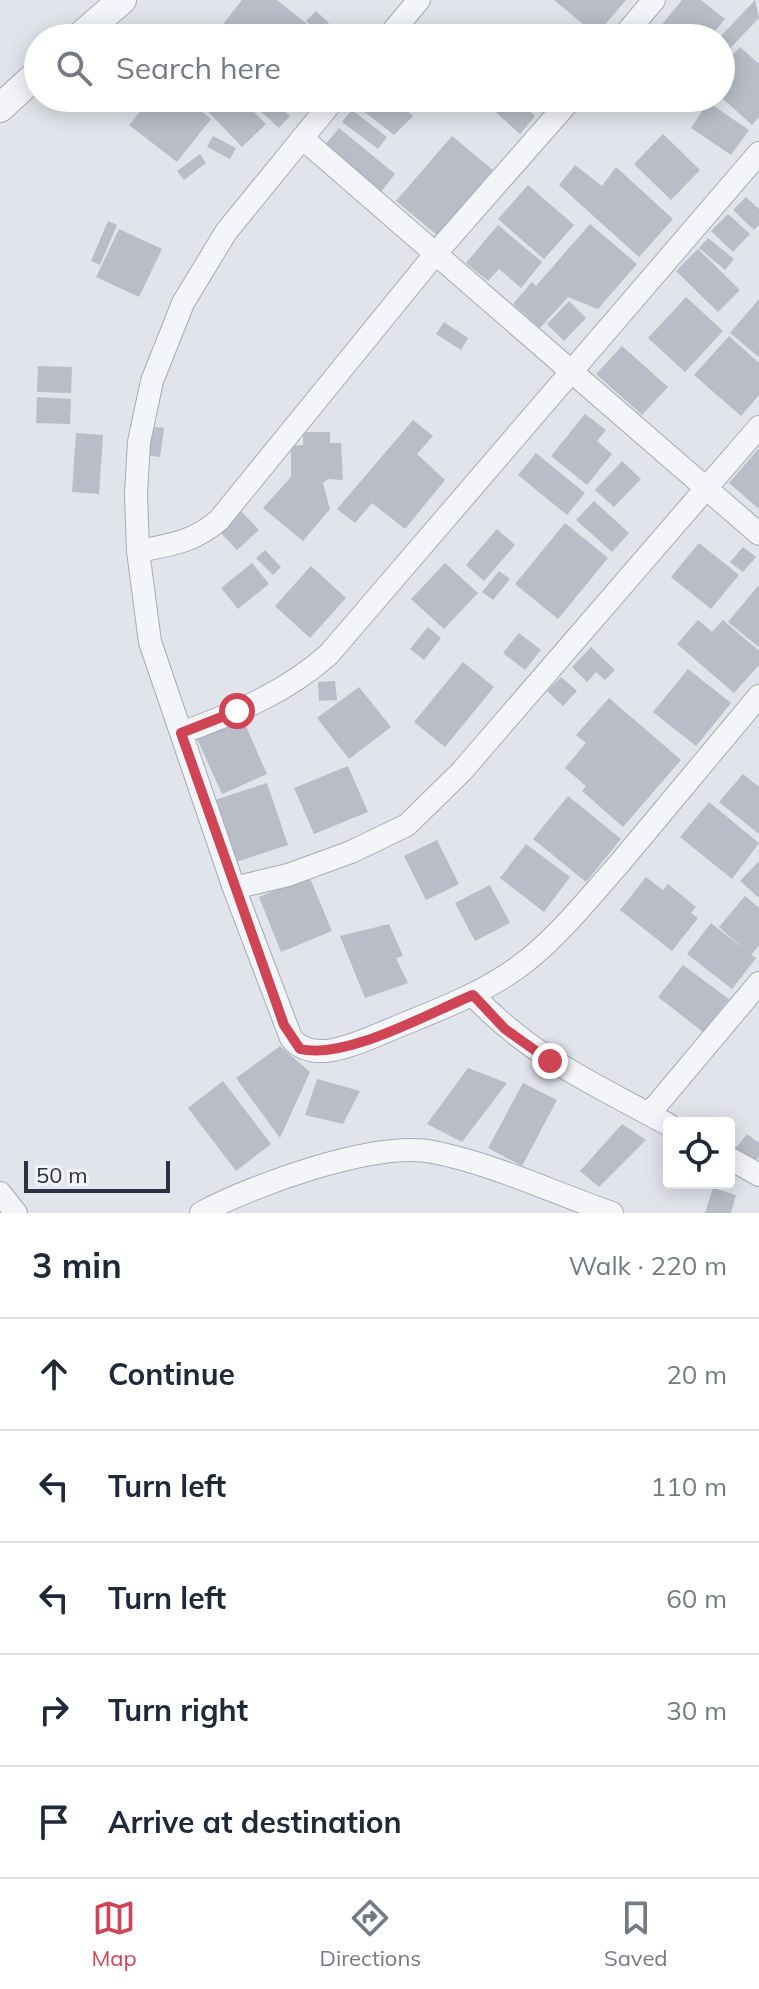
<!DOCTYPE html>
<html lang="en">
<head>
<meta charset="utf-8">
<style>
	:root { --surface:#fff; --page:#f6f6f7; --text:#1f2937; --muted:#747a83; --line:#e0e1e3; --accent:#d04556 }
	body { margin:0; font-family:Mulish,sans-serif; background:var(--page); color:var(--text) }
	.controls { position:absolute; right:24px; bottom:24px; display:grid; overflow:hidden; border-radius:8px; box-shadow:0 4px 20px #0003 }
	.controls button { width:72px; height:72px; display:grid; place-items:center; padding:0; border:0; border-bottom:2px solid var(--line); background:var(--surface); color:var(--text); font:40px sans-serif }
	.scale { position:absolute; left:24px; bottom:20px; width:146px; box-sizing:border-box; padding-left:8px; border:4px solid #293142; border-top:0; font-size:22px; line-height:28px; white-space:nowrap; color:#293142; -webkit-text-stroke:6px #f1f3f7; paint-order:stroke }
	.stop { position:absolute; width:24px; height:24px; margin:-18px; border:6px solid #d04556; border-radius:50%; background:#fff }
	.stop.end { background:#d04556; border-color:#fff; box-shadow:0 2px 8px #0008 }
	.list { margin:0; padding:0; list-style:none }
	h2 { display:flex; justify-content:space-between; align-items:center; height:104px; margin:0; padding:0 32px; font-size:34px }
	h2 small { font-size:26px; font-weight:400; color:var(--muted) }
	.list li { display:grid; grid-template-columns:52px 1fr auto; gap:24px; align-items:center; box-sizing:border-box; height:112px; padding:0 32px; border-top:2px solid var(--line) }
	.list b { display:block; font-size:30px; white-space:nowrap }
	.list em { font-size:26px; font-style:normal; color:var(--muted) }
	.icon { flex:none; width:44px; height:44px; fill:none; stroke:currentColor; stroke-width:2; stroke-linecap:round; stroke-linejoin:round }
	.map { position:relative; flex:none; width:759px; height:1213px; overflow:hidden }
	.search { position:absolute; background:var(--surface); box-shadow:0 4px 20px #0003; left:24px; right:24px; top:24px; height:88px; display:flex; align-items:center; gap:20px; box-sizing:border-box; padding:0 28px; border-radius:44px; color:var(--muted); font-size:30px }
	.sheet { height:664px; background:var(--surface) }
	nav { display:flex; justify-content:space-around; align-items:center; box-sizing:border-box; height:112px; border-top:2px solid var(--line); background:var(--surface); font-size:22px; color:var(--muted) }
	nav a { display:grid; justify-items:center; gap:4px }
	nav .on { color:var(--accent) }
	.map>svg:first-child { display:block }
	.building { fill:#b8bdc7 }
	.lines { fill:none; stroke-linecap:round; stroke-linejoin:round }
	.minor-casing { stroke:#a6abb4; stroke-width:24 }
	.tertiary-casing { stroke:#a6abb4; stroke-width:30 }
	.minor { stroke:#f4f5f8; stroke-width:22 }
	.tertiary { stroke:#f4f5f8; stroke-width:28 }
	.route { stroke:#d04556; stroke-width:10 }
</style>
</head>
<body>
<div class="map">
<svg width="759" height="1213" viewBox="0 0 759 1213">
	<rect width="100%" height="100%" fill="#e1e4ea"/>
	<path class="building" d="M242,0H277L312,28L304,38H241L223,24Z
		M554,0H626L596,35Z
		M682,0H701L725,19L709,38H651Z
		M755,0L759,18L721,58V36Z
		M316,11L329,23L319,33L306,21Z
		M740,47L759,64V117L752,125L721,97V67Z
		M151,98H185L211,119L177,162L129,125Z
		M195,98H254L248,106L266,124L242,147Z
		M265,98H270L290,116L279,128L256,107Z
		M365,98H391L413,116L394,135L358,107Z
		M480,98H534L526,108L535,116L520,134Z
		M708,102L749,130L731,155L691,128Z
		M352,110L387,137L378,149L342,122Z
		M339,128L395,174L380,193L323,147Z
		M663,134L700,170L671,200L634,164Z
		M213,136L236,148L230,159L207,147Z
		M452,136L493,170L437,235L396,201Z
		M200,154L206,163L184,180L177,171Z
		M575,165L602,186L616,167L673,219L639,257L559,185Z
		M528,185L574,225L544,259L498,219Z
		M746,197L759,209V225L754,230L733,210Z
		M728,214L750,234L733,252L711,231Z
		M108,221L117,225L100,265L91,261Z
		M590,224L637,264L598,309L568,297L540,328L513,304L532,282L536,286Z
		M498,225L542,262L521,288L499,269L488,281L466,263Z
		M119,229L162,249L139,297L96,277Z
		M708,238L734,259L725,270L699,248Z
		M698,249L740,290L718,312L676,271Z
		M686,297L723,331L685,372L648,338Z
		M759,299V357L730,333Z
		M569,301L586,318L564,341L547,324Z
		M444,322L468,338L461,350L436,334Z
		M729,336L759,363V395L741,416L694,375Z
		M622,346L668,387L642,415L596,374Z
		M38,366L72,367L71,393L37,392Z
		M37,397L71,399L70,424L36,423Z
		M585,414L606,430L597,441L612,454L587,485L551,456Z
		M413,420L433,436L417,454L445,480L405,529L372,503L355,523L337,509Z
		M149,426L164,428L160,457L144,455Z
		M303,432H330V443H341L343,480L328,479L323,483L330,509L303,541L263,508L291,477V446L303,445Z
		M76,433L103,435L99,494L72,492Z
		M759,448V509L729,483Z
		M536,453L585,493L567,515L518,475Z
		M622,461L641,479L614,507L595,490Z
		M594,501L629,533L612,552L576,520Z
		M241,511L259,530L237,550L220,532Z
		M565,523L608,558L558,619L515,584Z
		M497,529L515,545L484,581L466,565Z
		M699,543L739,575L711,609L671,577Z
		M743,547L756,557L743,572L730,562Z
		M265,550L281,567L273,575L256,558Z
		M252,563L269,584L238,609L221,588Z
		M445,563L478,593L444,629L411,599Z
		M311,566L346,598L310,638L275,606Z
		M499,571L510,579L493,600L482,592Z
		M759,585V647L728,622Z
		M698,620L712,632L723,620L759,651V665L734,693L677,644Z
		M428,627L441,638L424,660L410,649Z
		M519,633L541,650L525,670L503,653Z
		M591,647L615,670L605,680L596,672L587,682L572,667Z
		M463,662L494,687L445,747L414,722Z
		M688,669L731,703L696,746L653,712Z
		M561,677L577,691L563,706L547,691Z
		M335,681L337,700L319,701L318,682Z
		M359,687L391,727L349,759L317,718Z
		M609,698L681,760L623,827L582,791L586,786L565,768L586,743L576,735Z
		M241,715L267,774L222,794L195,734Z
		M348,766L368,812L314,834L294,788Z
		M743,774L759,787V834L719,802Z
		M267,783L288,845L236,862L215,800Z
		M568,796L621,839L586,882L533,839Z
		M709,802L759,843L732,879L680,837Z
		M437,840L459,884L426,900L404,856Z
		M526,844L570,877L544,912L500,878Z
		M759,861V898L740,881Z
		M309,876L332,931L281,952L259,897Z
		M646,877L663,890L668,884L696,907L691,913L698,918L672,951L620,910Z
		M490,885L510,923L475,941L455,903Z
		M745,896L759,908V945L751,955L756,958L732,989L687,954L711,923L744,949L719,927Z
		M389,924L403,956L396,958L408,983L365,998L340,936Z
		M683,965L729,999L703,1032L658,997Z
		M280,1046L310,1072L280,1138L236,1078Z
		M468,1068L507,1083L462,1142L427,1124Z
		M317,1079L360,1091L343,1124L305,1115Z
		M223,1081L271,1144L236,1171L188,1108Z
		M523,1083L557,1100L522,1166L488,1148Z
		M622,1124L646,1140L599,1187L580,1171Z
		M747,1134L759,1143V1157L754,1164L735,1149Z
		M713,1188L736,1195L731,1213H705Z"/>
	<g class="lines">
		<defs>
			<path id="minor" d="M387,38L419,0
				M622,38L654,0
				M335,98L226,232L183,303L152,381L139,442L136,494L138,551L150,642L234,888L291,1038C312,1064 353,1045 380,1034C426,1014 475,998 517,968C556,940 587,900 619,864C666,808 712,752 759,696
				M302,138L759,534
				M138,551C170,545 194,542 219,520L436,253L572,98
				M181,733C235,713 286,693 329,654L759,153
				M234,888L288,875L351,852L407,825L462,771L759,427
				M473,995C532,1058 595,1084 669,1125
				M649,1114L759,983
				M729,1158L759,1175
				M0,1193L16,1213
				M201,1213C253,1185 376,1140 433,1152C494,1164 554,1193 612,1213"/>
			<path id="tertiary" d="M78,38L122,0
				M0,108L38,73"/>
		</defs>
		<use href="#minor" class="minor-casing"/>
		<use href="#tertiary" class="tertiary-casing"/>
		<use href="#minor" class="minor"/>
		<use href="#tertiary" class="tertiary"/>
	</g>
	<g class="lines">
		<path class="route" d="M237,711L181,733L284,1025L300,1049C346,1060 429,1013 473,995L505,1029L550,1061"/>
	</g>
</svg>
<div class="controls">
<button><svg class="icon" aria-label="locate" viewBox="0 0 24 24"><circle cx="12" cy="12" r="6"/><path d="M12 2v4M12 18v4M2 12h4M18 12h4"/></svg></button>
</div>
<div class="scale">50 m</div>
<div class="stop" style="left:237px;top:711px"></div>
<div class="stop end" style="left:550px;top:1061px"></div>
<div class="search"><svg class="icon" aria-label="search" viewBox="0 0 24 24"><circle cx="10" cy="10" r="6"/><path d="M15 15l6 6"/></svg>Search here</div>
</div>
<section class="sheet">
<h2>3 min<small>Walk · 220 m</small></h2>
<ul class="list">
<li><svg class="icon" aria-label="ahead" viewBox="0 0 24 24"><path d="M12 20V5M6 11l6-6 6 6"/></svg><div><b>Continue</b></div><em>20 m</em></li>
<li><svg class="icon" aria-label="left" viewBox="0 0 24 24"><path d="M17 20v-9H6M10 6l-5 5 5 5"/></svg><div><b>Turn left</b></div><em>110 m</em></li>
<li><svg class="icon" aria-label="left" viewBox="0 0 24 24"><path d="M17 20v-9H6M10 6l-5 5 5 5"/></svg><div><b>Turn left</b></div><em>60 m</em></li>
<li><svg class="icon" aria-label="right" viewBox="0 0 24 24"><path d="M7 20v-9h11M14 6l5 5-5 5"/></svg><div><b>Turn right</b></div><em>30 m</em></li>
<li><svg class="icon" aria-label="arrive" viewBox="0 0 24 24"><path d="M6 21V4h12l-3 4 3 4H6"/></svg><div><b>Arrive at destination</b></div></li>
</ul>
</section>
<nav>
<a class="on"><svg class="icon" aria-label="map" viewBox="0 0 24 24"><path d="M3 6l6-2 6 2 6-2v14l-6 2-6-2-6 2zM9 4v14M15 6v14"/></svg>Map</a>
<a><svg class="icon" aria-label="directions" viewBox="0 0 24 24"><path d="M12 3l9 9-9 9-9-9zM9 14v-3h6M13 9l2 2-2 2"/></svg>Directions</a>
<a><svg class="icon" aria-label="saved" viewBox="0 0 24 24"><path d="M7 4h10v16l-5-4-5 4z"/></svg>Saved</a>
</nav>
</body>
</html>
